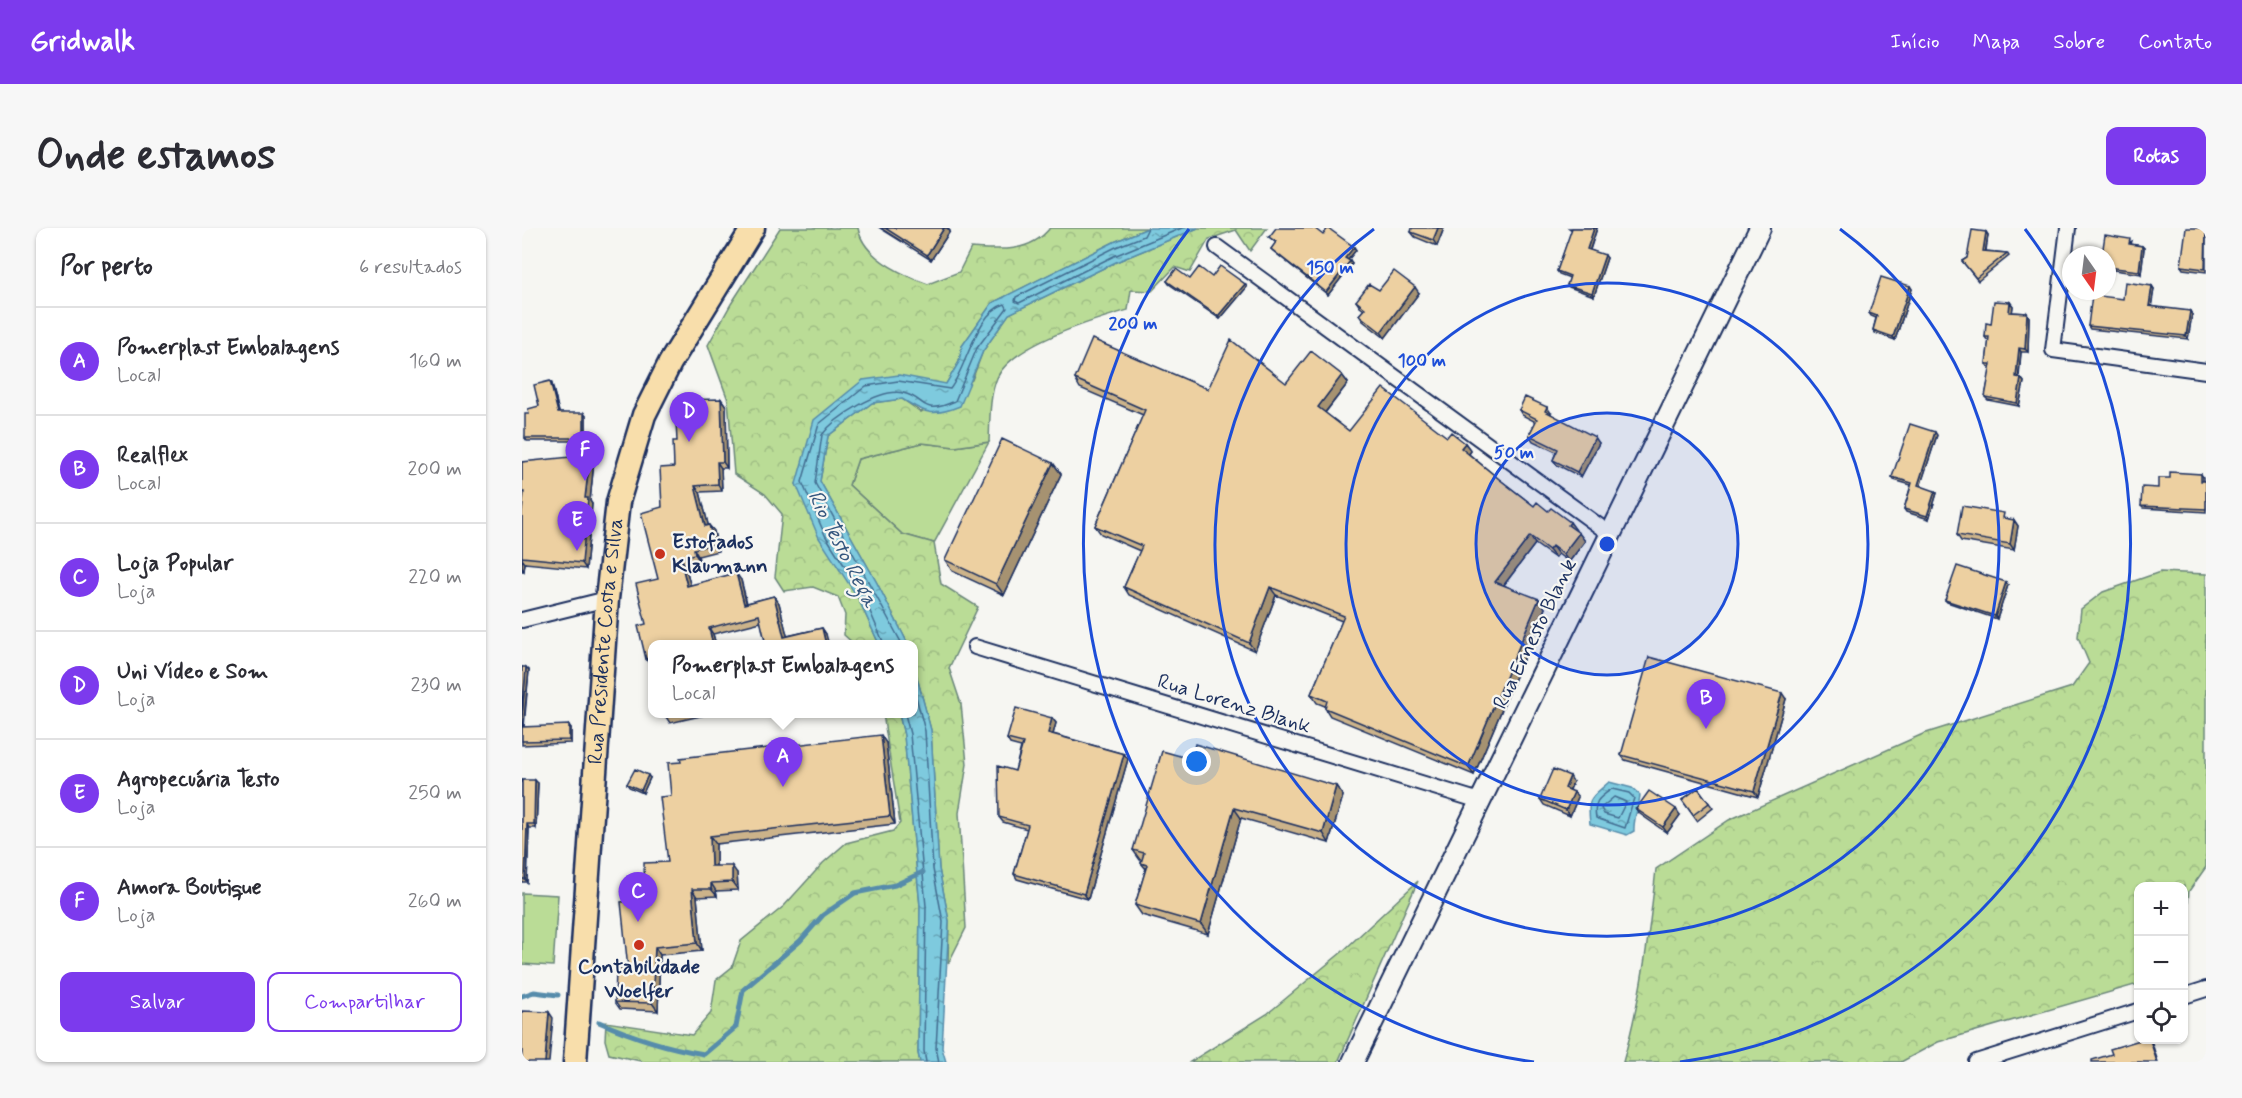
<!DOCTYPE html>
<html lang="pt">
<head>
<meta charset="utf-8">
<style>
	:root { --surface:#fff; --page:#f7f7f7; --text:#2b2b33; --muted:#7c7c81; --line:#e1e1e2; --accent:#7c3aed }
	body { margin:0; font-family:Mynerve,sans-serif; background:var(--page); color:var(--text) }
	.controls { position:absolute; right:18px; bottom:18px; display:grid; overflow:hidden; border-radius:12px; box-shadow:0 2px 4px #0004 }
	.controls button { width:54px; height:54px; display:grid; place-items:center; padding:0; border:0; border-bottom:2px solid var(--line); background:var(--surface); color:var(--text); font:30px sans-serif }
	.compass { position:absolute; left:1540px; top:18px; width:54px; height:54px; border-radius:50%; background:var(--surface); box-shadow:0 2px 4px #0004; rotate:166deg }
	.you { position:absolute; left:675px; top:534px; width:21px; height:21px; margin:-15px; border:4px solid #fff; border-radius:50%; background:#1a73e8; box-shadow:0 0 0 9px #1a73e833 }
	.badge { display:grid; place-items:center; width:39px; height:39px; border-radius:50%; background:var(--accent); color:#fff; font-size:20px; font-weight:700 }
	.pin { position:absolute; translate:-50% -50px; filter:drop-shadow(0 2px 3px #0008) }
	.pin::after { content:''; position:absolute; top:32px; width:21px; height:18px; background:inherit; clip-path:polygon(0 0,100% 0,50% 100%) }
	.popup { position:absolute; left:126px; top:412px; width:270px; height:78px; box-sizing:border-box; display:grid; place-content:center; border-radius:12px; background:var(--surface); filter:drop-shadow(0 2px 4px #0005); font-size:20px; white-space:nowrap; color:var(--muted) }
	.popup b { font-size:22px; color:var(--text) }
	.popup::after { content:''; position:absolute; left:50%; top:100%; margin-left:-12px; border:12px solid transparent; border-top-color:var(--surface) }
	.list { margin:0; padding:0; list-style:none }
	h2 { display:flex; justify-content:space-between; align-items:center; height:78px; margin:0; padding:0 24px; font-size:26px }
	h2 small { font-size:20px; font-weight:400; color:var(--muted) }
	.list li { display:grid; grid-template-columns:39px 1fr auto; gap:18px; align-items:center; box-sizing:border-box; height:108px; padding:0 24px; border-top:2px solid var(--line) }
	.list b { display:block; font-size:22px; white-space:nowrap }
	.list p { margin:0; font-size:20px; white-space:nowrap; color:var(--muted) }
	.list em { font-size:20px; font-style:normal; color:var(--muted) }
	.actions { display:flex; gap:12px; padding:18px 24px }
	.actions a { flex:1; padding:14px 0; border:2px solid var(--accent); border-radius:12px; text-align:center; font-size:21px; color:var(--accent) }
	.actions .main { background:var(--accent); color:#fff }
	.icon { flex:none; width:33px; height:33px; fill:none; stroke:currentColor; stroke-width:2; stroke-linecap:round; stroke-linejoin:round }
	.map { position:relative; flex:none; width:1684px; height:834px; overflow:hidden; border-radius:12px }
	header { display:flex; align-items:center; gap:36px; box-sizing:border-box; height:84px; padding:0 30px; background:var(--accent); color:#fff }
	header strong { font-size:28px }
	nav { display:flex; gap:33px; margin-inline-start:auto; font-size:21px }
	.intro { display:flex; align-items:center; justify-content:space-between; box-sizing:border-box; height:144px; padding:0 36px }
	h1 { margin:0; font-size:42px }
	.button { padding:15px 27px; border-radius:12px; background:var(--accent); color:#fff; font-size:21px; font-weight:700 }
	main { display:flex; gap:36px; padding:0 36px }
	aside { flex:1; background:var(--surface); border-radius:12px; box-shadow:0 2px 4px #0004 }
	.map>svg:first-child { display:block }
	.grass { fill:#badc96; stroke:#6a867a; stroke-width:1.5 }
	.forest { fill:url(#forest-crowns); stroke:#6a867a; stroke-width:1.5 }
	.water { fill:url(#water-ripples); stroke:#568cab; stroke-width:1.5 }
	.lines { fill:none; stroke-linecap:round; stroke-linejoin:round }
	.shore { stroke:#436d91; stroke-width:1.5 }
	.stream { stroke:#568cab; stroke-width:5 }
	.street-casing { stroke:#1b2f5e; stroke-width:18 }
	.secondary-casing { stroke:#1b2f5e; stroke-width:24 }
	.primary-casing { stroke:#1b2f5e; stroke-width:27 }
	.street { stroke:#f6f6f2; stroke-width:14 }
	.secondary { stroke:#f6f6f2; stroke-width:20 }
	.primary { stroke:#f8deab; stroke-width:22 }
	.wall { fill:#ccb38a; stroke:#1b2f5e; stroke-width:1.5 }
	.shaded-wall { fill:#a69271; stroke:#1b2f5e; stroke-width:1.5 }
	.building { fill:#edd0a1; stroke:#1b2f5e; stroke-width:1.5 }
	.ring { fill:none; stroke:#1d4ed8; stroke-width:3 }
	.poi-dot { fill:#c8321e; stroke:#f6f6f2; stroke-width:2 }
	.labels { text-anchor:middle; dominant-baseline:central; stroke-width:4.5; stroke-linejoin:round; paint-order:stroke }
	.poi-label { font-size:21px; font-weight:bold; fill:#1b2f5e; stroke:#f6f6f2; text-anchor:start }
	.street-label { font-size:21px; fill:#1b2f5e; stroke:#f6f6f2 }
	.water-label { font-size:22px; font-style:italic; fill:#34567e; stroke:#f6f6f2 }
	.centre { fill:#1d4ed8; stroke:#f6f6f2; stroke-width:3 }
	.ring-label { font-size:18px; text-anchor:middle; font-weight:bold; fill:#1d4ed8; stroke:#f6f6f2; stroke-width:4.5; stroke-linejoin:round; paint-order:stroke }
</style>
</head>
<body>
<header>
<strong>Gridwalk</strong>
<nav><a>Início</a><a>Mapa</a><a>Sobre</a><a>Contato</a></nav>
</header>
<div class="intro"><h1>Onde estamos</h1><a class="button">Rotas</a></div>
<main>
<aside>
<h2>Por perto<small>6 resultados</small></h2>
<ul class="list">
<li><span class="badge">A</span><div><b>Pomerplast Embalagens</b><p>Local</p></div><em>160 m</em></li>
<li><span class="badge">B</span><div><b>Realflex</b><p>Local</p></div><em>200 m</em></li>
<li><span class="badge">C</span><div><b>Loja Popular</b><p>Loja</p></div><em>220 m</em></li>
<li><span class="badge">D</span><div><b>Uni Vídeo e Som</b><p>Loja</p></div><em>230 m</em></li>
<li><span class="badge">E</span><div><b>Agropecuária Testo</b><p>Loja</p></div><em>250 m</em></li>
<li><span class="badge">F</span><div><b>Amora Boutique</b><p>Loja</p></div><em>260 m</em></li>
</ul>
<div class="actions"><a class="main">Salvar</a><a>Compartilhar</a></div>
</aside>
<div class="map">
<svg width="1684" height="834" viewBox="0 0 1684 834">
	<defs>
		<pattern id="forest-crowns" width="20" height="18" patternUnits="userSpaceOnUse" patternTransform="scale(1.5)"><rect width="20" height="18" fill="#badc96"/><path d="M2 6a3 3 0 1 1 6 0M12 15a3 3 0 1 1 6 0" fill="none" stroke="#9fbd84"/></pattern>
		<pattern id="water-ripples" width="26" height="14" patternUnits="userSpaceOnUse" patternTransform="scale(1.5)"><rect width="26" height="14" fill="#7ecade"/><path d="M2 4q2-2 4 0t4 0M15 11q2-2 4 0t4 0" fill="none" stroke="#66a4b7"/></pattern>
	</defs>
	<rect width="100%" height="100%" fill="#f6f6f2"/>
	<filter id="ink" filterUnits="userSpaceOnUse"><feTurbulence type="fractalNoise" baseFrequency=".0167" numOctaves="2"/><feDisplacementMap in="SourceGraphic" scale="12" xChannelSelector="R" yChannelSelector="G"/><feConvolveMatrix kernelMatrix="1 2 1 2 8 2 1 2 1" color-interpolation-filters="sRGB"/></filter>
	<g filter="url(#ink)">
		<path class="grass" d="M467,214L412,315L380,306L327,257L336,231L400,215L433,219Z
			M0,665L36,667L31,738L0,736Z"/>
		<path class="forest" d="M258,0H336C341,29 381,47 406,56L437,44L449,20C478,22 508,25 528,0H626L592,14L470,75L440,118L437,134L424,156L341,152L274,256L336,370L357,416H332L322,407L323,387L316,369L291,359L262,363L253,349L260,286L243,266L212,246L206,172L186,117L209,76Z
			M676,0H745L728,23L714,2L687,11L668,44L653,39L630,63L609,62L606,82C572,92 490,116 475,150C467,168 468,194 467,214L433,219L400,215L336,231L327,257L380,306L412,315L419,356L456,379L427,440L439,476L445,536L437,585L444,700L426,736L427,693L417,641L409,502L392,438V416H386L355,355L298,253L306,208L350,175L380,171L399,184L450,152L461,123L487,86L594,34Z
			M1638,344L1684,346V639L1667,663L1662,715V658H1616V756L1416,814L1379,834H1101C1119,771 1127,707 1134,641L1207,592L1401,506L1550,459L1567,435L1556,409L1559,381L1581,364Z
			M361,486H377L382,507L398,678L396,825L398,834H123L87,826L83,812L84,794L170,807L189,785L194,752L210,739L219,713L262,678L301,635L324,615L371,603L378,595Z
			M896,653L816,834H668L745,786L820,724Z"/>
		<path class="water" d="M626,0H676L594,34L487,86L461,123L438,178C411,189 404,186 380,171L350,175L306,208L298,253L355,355L386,416H357L336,370L297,310L274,256L292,192L341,152L377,147L424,156L437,134L440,118L470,75L592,14Z
			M392,438L409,502L417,641L427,693L420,820L424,834H398L396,825L398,678L382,507L377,486H392Z
			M1087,554L1110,560L1118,567C1117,579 1111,590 1112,603L1105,607L1068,596C1065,568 1068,571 1087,554Z"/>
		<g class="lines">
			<path class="shore" d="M626,0L622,8L594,19L494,69L493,73L497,75L592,28L660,0
				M362,416L341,367L303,307L280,254L297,196L344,158L376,153L428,161C445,139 454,84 483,76L485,80L455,120L433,173C398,189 405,170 381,165C358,160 313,189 300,207L293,255L380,416
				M392,461L403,503L411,641L421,694L414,820L417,834
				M383,486L388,506L404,678L402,823L404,834
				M1090,561L1107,565L1112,570L1103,600L1074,590C1071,573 1077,570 1090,561Z
				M1092,569L1104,574L1096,590L1082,586L1079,580Z"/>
			<path class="stream" d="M0,768L12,764L36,767
				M77,794C111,809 145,820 182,826L214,799L221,762L278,713L301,687L333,665L373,657L401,644"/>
			<defs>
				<path id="street" d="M1546,0L1531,122L1684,143
					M695,19L1088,306
					M0,392L85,371
					M453,419L958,573
					M1662,768L1684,761
					M1454,834L1616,783"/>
				<path id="secondary" d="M831,834L1238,0"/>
				<g id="primary">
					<path id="s1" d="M53,834L85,371L96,274L122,187L148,135L231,0"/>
				</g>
			</defs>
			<use href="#street" class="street-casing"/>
			<use href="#secondary" class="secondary-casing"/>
			<use href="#primary" class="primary-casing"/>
			<use href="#street" class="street"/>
			<use href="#secondary" class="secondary"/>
			<use href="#primary" class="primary"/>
		</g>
		<path class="wall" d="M358,0H425L428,3L409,32Z
			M922,0L915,18L893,9L889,4Z
			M1047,0H1075L1068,22L1085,30L1072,68L1047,59L1045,57L1048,50L1037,46L1035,43L1050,2Z
			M1684,0V44L1661,41L1659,38Z
			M1464,4L1466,7L1464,23L1485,25L1487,28L1456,53L1440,33L1445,30Z
			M801,7L832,19L834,22L826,32L830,36L806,67L751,23L749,21L754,15L747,9Z
			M1610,13L1609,16L1620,18L1622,20L1619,46L1585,41V27Z
			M690,49L723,56L725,59L698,91L647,56L645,53Z
			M1388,58L1390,61L1373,112L1353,105L1351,102L1354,90L1349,88L1347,85Z
			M1630,58L1632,61L1629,78L1670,86L1666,111L1568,101L1566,98L1601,71Z
			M857,62L897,65L863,110L841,93L837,87L842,82L838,79L834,73Z
			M1488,74L1491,78L1490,84L1505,85L1507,89L1506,124H1499L1497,150H1499L1502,154L1497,178L1466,172L1463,169L1469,139H1467L1464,136L1467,112H1465L1463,109L1469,96Z
			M820,147L826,155L803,185L827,203L925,209L943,215L949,223L947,226L977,251L1012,278L1026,283L1048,294L1054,303L1063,313L1047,334L1036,326L1033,330L1013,316L982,357L1023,380L952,547L808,488L803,480V478L795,475L789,466L820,393L754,367L733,423L607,367L602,359L618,323L579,306L573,298L621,187L558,160L553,151L686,161L764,155Z
			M30,156L37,185L64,188V213H5L3,210L7,186L17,178Z
			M199,171L204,178L205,240H199L200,263L178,264L186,297L192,303L196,323L176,328L177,332L163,336L168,357L219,352L225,375L252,368L257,375L265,408L300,400L304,406L244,417L239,394L191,406L194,417H130V437L129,438L124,431V396L136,351L140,279L152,239L155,213Z
			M997,182L1029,185L1028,186L1077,215L1059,249L1035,237L1031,232L1034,224L1011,213L1007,207L1014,194L1000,187Z
			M1415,207L1398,258L1415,265L1407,291L1384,284L1382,281L1389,257L1372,252L1370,249Z
			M72,233L68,273L70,276L64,341L3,335L2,343H0V285L2,270H0V234Z
			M531,235L539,246L482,367L430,343L423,332Z
			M1679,246L1681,249V253H1684V284L1621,280L1619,278L1636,260Z
			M1486,291L1492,292L1496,298L1492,322L1439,313L1435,307Z
			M1486,357L1475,391L1425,374L1423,372Z
			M0,439L7,442L2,499L49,500V515L0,517Z
			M1264,471L1236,569L1103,532L1099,527Z
			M143,486H187L148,495L144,489Z
			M530,490L534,495L531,506L602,526L606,531L566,671L495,651L492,646L505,601L481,594L477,589L493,543L499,519L488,516L485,511Z
			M364,515L373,596L194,616V638L215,645L216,662L194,663L195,668L175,669L180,723L138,727L136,783L98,781L93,774L106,741L123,672L146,634L149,568Z
			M669,531L814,558L821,568L807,615L719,590L686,706L620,687L613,677L624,641L619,635L620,632H618L611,622Z
			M1048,548L1051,554L1048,562L1056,569L1048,588L1022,577L1018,571Z
			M128,550L121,565L107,559L105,556Z
			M0,552L16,555L14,600H7L5,654H0Z
			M1176,560L1191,580L1175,593L1160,572Z
			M1114,581L1158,587L1145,605L1118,586Z"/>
		<path class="shaded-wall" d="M422,0H425L428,3L409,32L405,27Z
			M916,0H922L915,18L911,12Z
			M1072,0H1075L1067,24L1065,21Z
			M1464,4L1466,7L1463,26L1461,23Z
			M1620,18L1622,20L1619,46L1617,43Z
			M832,19L834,22L825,33L823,30Z
			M1083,27L1085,30L1072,68L1070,65Z
			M828,33L830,36L806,67L804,64Z
			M723,56L725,59L698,91L696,88Z
			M1388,58L1390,61L1373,112L1371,109Z
			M1630,58L1632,61L1629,80L1627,78Z
			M893,59L897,65L863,110L859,104Z
			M1488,74L1491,78L1490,87L1487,84Z
			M1668,83L1670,86L1666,111L1664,108Z
			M1505,85L1507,89L1506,124L1503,121Z
			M1497,120L1499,124L1496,153L1494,149Z
			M820,147L826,155L801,187L796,179Z
			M1499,150L1502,154L1497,178L1495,175Z
			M28,153L30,156L38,188L36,185Z
			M199,171L204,178L205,240L201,234Z
			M1025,179L1029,185L1027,189L1023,183Z
			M62,185L64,188V213L62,210Z
			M1413,204L1415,207L1398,259L1396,257Z
			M1073,209L1077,215L1059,249L1055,244Z
			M943,215L949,223L945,228L939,220Z
			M68,227L72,233L68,273L70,276L64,341L60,335L63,270Z
			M195,234L199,240L200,263L196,256Z
			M531,235L539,246L482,367L474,356Z
			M173,258L178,264L188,304L183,298Z
			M1413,263L1415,265L1407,291L1405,288Z
			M1492,292L1496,298L1492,322L1488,316Z
			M1048,294L1054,302L1052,306L1046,297Z
			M187,297L192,303L196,323L192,316Z
			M1057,305L1063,313L1047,334L1041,326Z
			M1008,308L1013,316L978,362L973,354Z
			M1030,318L1036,326L1033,330L1027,322Z
			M172,321L176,328L177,332L173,326Z
			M158,330L163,336L170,364L165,358Z
			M0,331L3,335L2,343L0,340Z
			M214,345L219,352L226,382L222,376Z
			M1484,354L1486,357L1475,391L1473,388Z
			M748,359L754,367L733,423L727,415Z
			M252,368L257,375L267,415L262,409Z
			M1017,371L1023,380L952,547L946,539Z
			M187,400L191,406L194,417H191Z
			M300,400L304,406L307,417H304Z
			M4,439L7,442L1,502L0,500V487Z
			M1260,465L1264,471L1236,569L1232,563Z
			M530,490L534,495L530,510L526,505Z
			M47,497L49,500V515L47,512Z
			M359,507L364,515L373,596L368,588Z
			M602,526L606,531L566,671L562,666Z
			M126,547L128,550L121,565L119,562Z
			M1048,548L1051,554L1046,565L1043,560Z
			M13,552L16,555L14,600L12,596Z
			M814,558L821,568L807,615L801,605Z
			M1052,564L1056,569L1048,588L1044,582Z
			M712,580L719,590L686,706L679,696Z
			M1154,581L1158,587L1145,605L1141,599Z
			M5,596L7,600L5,654L3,651Z
			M188,608L194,616V646L189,638Z
			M210,638L215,645L216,662L210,654Z
			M189,655L194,663L195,668L189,661Z
			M170,661L175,669L180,723L175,715Z
			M133,719L138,727L136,783L130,775Z
			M27,784L31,790L27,834H23Z
			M1628,812H1629L1636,834H1635Z"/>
		<path class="building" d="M363,0H422L405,27Z
			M754,0H792L801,7L806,0L832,19L823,30L828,33L804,64L749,21L754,14L747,9Z
			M890,0H916L911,12L889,4Z
			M1050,0H1072L1065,21L1083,27L1070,65L1045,57L1048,48L1035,43Z
			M1664,0H1684L1683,41L1659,38Z
			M1450,2L1464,4L1461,23L1485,25L1454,50L1440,33L1445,30Z
			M1583,7L1608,11L1607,16L1620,18L1617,43L1585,39V27H1580Z
			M698,38L723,56L696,88L645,53L654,41L668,51L677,39L690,49Z
			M872,43L893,59L859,104L837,87L843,80L834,73L847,56L857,62Z
			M1359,49L1388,58L1371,109L1351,102L1355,88L1347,85Z
			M1603,54L1630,58L1627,78L1668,83L1664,108L1566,98L1570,67L1601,71Z
			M1472,73L1488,74L1487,84L1505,85L1503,121L1497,120L1494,149L1499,150L1495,175L1463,169L1469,136H1464L1467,109H1463L1464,95L1469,96Z
			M570,111L686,161L709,112L764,155L789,123L820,147L796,179L827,203L861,160L925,209L929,204L943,215L939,220L977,251L1012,278L1015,274L1026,283L1029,280L1048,294L1046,297L1057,305L1041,326L1030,318L1027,322L1008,308L973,354L1017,371L946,539L803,480L805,473L789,466L822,388L748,359L727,415L602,359L620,318L573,298L623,182L553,151Z
			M28,153L36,185H62V210H3V186H7L6,181L17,178L12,157Z
			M1003,169L1025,179L1023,183L1073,209L1055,244L1031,232L1036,221L1007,207L1015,191L997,182Z
			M199,171L201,234H195L196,256L173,258L183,298L187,297L192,316L172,321L173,326L158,330L165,358L214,345L222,376L252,368L262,409L300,400L304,417H244L237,387L187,400L191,417H130V435L129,430L124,431L116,398L124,396L114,356L136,351L119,285L140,279L138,240L152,239L151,213H155L153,172Z
			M1388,196L1413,204L1396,257L1413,263L1405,288L1382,281L1390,255L1370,249Z
			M480,211L531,235L474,356L423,332Z
			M68,227L63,270H66L60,335L0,329V285L2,264H0V234Z
			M1648,244L1679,246V253H1684V281L1619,278L1620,259L1636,260V250H1648Z
			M1440,278L1482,285L1481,290L1492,292L1488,316L1435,307Z
			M1435,338L1484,354L1473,388L1423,372Z
			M1127,429L1260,465L1232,563L1099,527Z
			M0,439H4L0,487Z
			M494,480L530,490L526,505L602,526L562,666L492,646L506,597L477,589L476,538L493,543L501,515L485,511Z
			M143,486H157L144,489Z
			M47,497V512L0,513V499Z
			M359,507L368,588L188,608L189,638H210V654L189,655V661H170L175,715L133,719L130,775L93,774L94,741H106L99,674L123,672L122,635L146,634L138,569L149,568L146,535L159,534L158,530Z
			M673,516L814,558L801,605L712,580L679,696L613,677L625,637L619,635L622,625L611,622L640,523L669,531Z
			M113,541L126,547L119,562L105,556Z
			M1031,541L1048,548L1043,560L1052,564L1044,582L1018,571Z
			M0,552H13L12,596H5L3,651H0Z
			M1176,560L1187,575L1171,587L1160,572Z
			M1127,563L1154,581L1141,599L1114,581Z
			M0,783L27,784L23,834H0Z
			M1618,812H1628L1635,834H1570V832L1590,826L1588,821Z"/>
	</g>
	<circle cx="1085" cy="316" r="131" fill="#1d4ed8" fill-opacity=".12"/>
	<g class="ring">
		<circle cx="1085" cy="316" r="131"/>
		<circle cx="1085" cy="316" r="261"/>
		<path d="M1318 1A392 392 0 1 1 852 1"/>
		<path d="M1012 834A523 523 0 0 1 667 1M1503 1A523 523 0 0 1 1158 834"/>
	</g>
	<g class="poi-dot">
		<circle cx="138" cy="326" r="6"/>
		<circle cx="117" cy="717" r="6"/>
	</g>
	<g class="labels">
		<g class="poi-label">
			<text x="150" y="314">Estofados<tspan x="150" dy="24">Klaumann</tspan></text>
			<text x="117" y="739" text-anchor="middle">Contabilidade<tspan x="117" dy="24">Woelfer</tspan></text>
		</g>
		<g class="street-label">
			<text transform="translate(1013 406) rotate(-64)">Rua Ernesto Blank</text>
			<text stroke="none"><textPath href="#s1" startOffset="422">Rua Presidente Costa e Silva</textPath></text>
			<text transform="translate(712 476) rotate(17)">Rua Lorenz Blank</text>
		</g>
		<g class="water-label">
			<text transform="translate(320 321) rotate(63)">Rio Testo Rega</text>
		</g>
	</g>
	<circle cx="1085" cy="316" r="9" class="centre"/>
	<g class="ring-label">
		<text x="808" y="45">150 m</text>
		<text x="611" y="101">200 m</text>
		<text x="900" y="138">100 m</text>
		<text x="992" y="230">50 m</text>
	</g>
</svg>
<div class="controls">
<button>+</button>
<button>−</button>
<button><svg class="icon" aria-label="locate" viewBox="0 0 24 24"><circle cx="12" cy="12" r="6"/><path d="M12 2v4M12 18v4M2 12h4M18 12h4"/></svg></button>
</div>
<svg class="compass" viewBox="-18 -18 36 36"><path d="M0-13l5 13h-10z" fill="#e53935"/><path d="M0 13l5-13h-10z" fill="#7c7c81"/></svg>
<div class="you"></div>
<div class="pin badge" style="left:261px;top:559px">A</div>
<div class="popup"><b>Pomerplast Embalagens</b>Local</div>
<div class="pin badge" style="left:1184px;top:501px">B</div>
<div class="pin badge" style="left:116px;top:694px">C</div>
<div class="pin badge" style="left:167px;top:214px">D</div>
<div class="pin badge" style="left:55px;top:323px">E</div>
<div class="pin badge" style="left:63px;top:253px">F</div>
</div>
</main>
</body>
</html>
